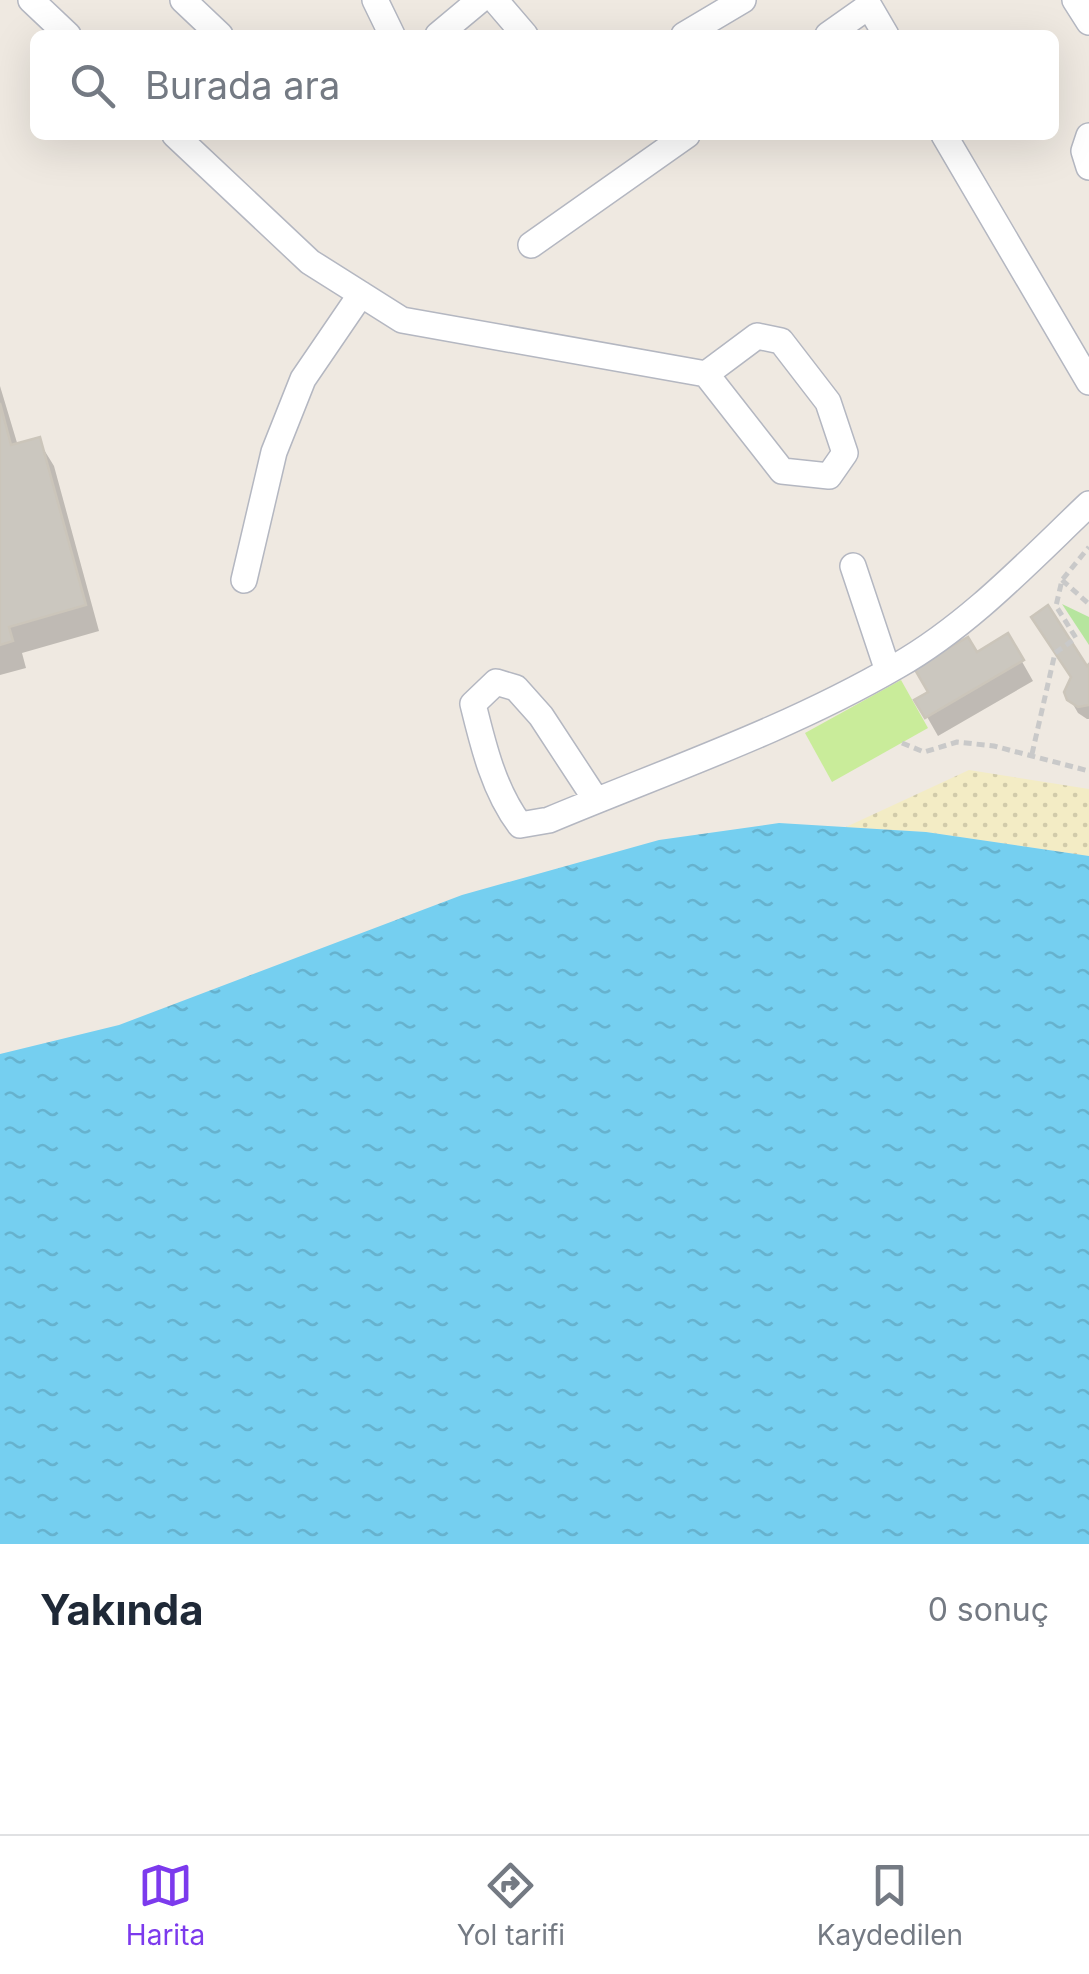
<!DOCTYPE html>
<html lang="tr">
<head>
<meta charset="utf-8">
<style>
	:root { --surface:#fff; --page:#f6f6f7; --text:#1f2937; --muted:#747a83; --line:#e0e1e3; --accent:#7c3aed }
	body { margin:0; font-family:Inter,sans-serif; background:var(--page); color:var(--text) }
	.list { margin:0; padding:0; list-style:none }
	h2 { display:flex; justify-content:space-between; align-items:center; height:130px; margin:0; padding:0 40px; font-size:42px }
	h2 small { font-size:32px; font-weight:400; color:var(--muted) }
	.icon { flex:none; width:55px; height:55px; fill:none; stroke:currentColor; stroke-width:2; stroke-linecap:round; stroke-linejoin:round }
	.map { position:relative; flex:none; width:1089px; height:1544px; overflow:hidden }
	.search { position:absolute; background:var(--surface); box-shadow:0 10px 40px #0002; left:30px; right:30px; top:30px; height:110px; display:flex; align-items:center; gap:25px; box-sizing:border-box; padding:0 35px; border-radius:15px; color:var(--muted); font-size:38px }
	.sheet { height:290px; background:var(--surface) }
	nav { display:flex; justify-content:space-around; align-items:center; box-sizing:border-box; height:140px; border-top:2px solid var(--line); background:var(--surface); font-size:28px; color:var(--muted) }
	nav a { display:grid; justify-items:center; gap:5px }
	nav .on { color:var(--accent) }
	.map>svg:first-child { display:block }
	.green { fill:#b6e59e }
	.sand { fill:url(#sand-dots) }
	.pitch { fill:#c9ec9a }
	.water { fill:url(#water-ripples) }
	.shadow { fill:#0003 }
	.building { fill:#cbc7bf; stroke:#cbc5ba; stroke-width:2.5 }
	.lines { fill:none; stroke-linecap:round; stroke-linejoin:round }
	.street-casing { stroke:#b4b7c1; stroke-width:28 }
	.path { stroke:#c9c9c9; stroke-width:5; stroke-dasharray:8 5; stroke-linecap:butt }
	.street { stroke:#fff; stroke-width:25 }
</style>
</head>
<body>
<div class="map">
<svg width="1089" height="1544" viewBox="0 0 1089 1544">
	<defs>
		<pattern id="sand-dots" width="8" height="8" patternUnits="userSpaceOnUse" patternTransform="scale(2.5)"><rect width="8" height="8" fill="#f3ecc5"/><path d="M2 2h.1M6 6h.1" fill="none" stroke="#d1cbaa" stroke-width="1.8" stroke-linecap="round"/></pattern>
		<pattern id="water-ripples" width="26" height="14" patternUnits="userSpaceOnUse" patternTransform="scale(2.5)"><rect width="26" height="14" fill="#75cff0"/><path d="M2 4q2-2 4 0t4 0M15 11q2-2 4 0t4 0" fill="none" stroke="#66b2ce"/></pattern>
	</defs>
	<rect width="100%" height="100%" fill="#efe9e1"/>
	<path class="green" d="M1062,604L1089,617V645Z"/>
	<path class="sand" d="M969,770L1089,789V856L926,832L846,827Z"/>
	<path class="pitch" d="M901,680L928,728L832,782L805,733Z"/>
	<path class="water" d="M779,823L926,832L1089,856V1544H0V1054L119,1025L462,895L659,840Z"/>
	<path class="shadow" d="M0,386L18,446L38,440L54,466L99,631L22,653L26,668L0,675Z
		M1008,637L1033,681L938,736L918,701L976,655Z
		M1089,668V719H1087L1078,713L1070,699Z"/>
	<path class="building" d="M0,403L11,445L40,437L86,605L9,627L13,641L0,645Z
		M1048,605L1087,666L1089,664V705L1078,707L1067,700L1064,692L1071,677L1031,617Z
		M1008,633L1024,660L925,718L914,700L928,692L914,668L968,637L977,652Z"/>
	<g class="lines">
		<defs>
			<path id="street" d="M31,0L68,35
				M183,0L220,35
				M375,0L392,35
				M495,0L525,35
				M1075,0L1089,22
				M438,35L480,0
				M684,35L743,0
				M828,35L869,6L886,35
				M175,135L310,262L402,320L706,374L782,471L829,476L845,453L828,402L781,341L757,336L706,374
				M944,135L1089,382
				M1089,136L1084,151L1089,167
				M531,245L687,135
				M853,566L888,671
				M244,580L274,452L303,379L361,294
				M596,800L541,716L516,688L496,682L473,704C483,745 494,791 520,825L549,820C666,771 787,730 897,666C969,625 1029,561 1089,504"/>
		</defs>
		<use href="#street" class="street-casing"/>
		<path class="path" d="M1062,580L1089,604
			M902,743L924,752L957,742L994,746L1089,771
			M1032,754L1055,653L1076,638L1056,606L1062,580L1089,547"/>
		<use href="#street" class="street"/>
	</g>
</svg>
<div class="search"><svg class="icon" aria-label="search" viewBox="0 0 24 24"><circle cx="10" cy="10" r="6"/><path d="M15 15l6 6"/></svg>Burada ara</div>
</div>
<section class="sheet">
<h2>Yakında<small>0 sonuç</small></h2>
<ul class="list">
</ul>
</section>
<nav>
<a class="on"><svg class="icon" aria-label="map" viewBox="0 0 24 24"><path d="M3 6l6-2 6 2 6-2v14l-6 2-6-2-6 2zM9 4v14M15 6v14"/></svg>Harita</a>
<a><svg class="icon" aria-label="directions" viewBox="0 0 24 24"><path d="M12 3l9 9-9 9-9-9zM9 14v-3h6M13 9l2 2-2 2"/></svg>Yol tarifi</a>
<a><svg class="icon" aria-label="saved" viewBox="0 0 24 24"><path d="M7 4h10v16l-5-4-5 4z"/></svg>Kaydedilen</a>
</nav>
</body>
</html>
